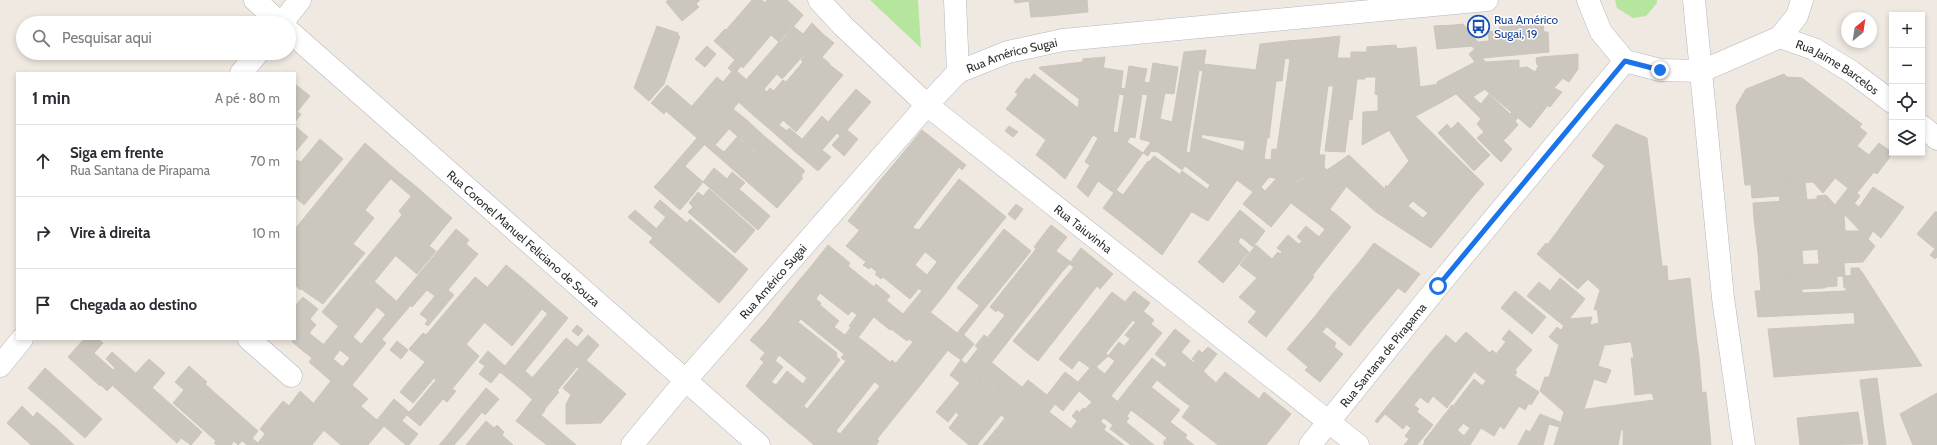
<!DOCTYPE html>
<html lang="pt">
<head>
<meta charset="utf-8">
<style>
	:root { --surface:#fff; --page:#f2f2f3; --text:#2b2b33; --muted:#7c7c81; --line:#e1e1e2 }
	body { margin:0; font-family:Cabin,sans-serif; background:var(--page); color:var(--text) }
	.controls { position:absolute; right:12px; top:12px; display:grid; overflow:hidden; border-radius:0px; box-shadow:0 2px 6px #0003 }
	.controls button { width:36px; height:36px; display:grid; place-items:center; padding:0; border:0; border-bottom:1px solid var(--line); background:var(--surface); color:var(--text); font:20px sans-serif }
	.compass { position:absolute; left:1841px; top:12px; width:36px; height:36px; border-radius:50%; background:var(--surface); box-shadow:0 2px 6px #0003; rotate:30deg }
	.stop { position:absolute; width:12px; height:12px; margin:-9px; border:3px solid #1a73e8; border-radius:50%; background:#fff }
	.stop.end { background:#1a73e8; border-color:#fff; box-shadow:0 1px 4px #0008 }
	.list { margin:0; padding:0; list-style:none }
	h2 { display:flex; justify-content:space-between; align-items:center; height:52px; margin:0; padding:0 16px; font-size:17px }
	h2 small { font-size:13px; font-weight:400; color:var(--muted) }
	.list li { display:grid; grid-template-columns:26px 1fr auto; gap:12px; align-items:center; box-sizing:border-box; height:72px; padding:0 16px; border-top:1px solid var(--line) }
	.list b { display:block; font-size:15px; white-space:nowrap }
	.list p { margin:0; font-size:13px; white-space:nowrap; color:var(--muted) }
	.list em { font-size:13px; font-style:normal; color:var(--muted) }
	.icon { flex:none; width:22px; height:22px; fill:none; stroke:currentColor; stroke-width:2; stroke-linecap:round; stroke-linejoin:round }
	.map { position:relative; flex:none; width:1937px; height:445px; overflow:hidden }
	.search { position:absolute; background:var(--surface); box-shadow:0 2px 6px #0003; left:16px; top:16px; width:280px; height:44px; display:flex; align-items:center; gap:10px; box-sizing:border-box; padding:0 14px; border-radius:22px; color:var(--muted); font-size:15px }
	.panel { position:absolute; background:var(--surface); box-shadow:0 2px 6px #0003; left:16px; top:72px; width:280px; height:268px; border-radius:0px }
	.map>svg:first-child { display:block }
	.green { fill:#b6e59e }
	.building { fill:#cbc7bf; stroke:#cbc5ba; fill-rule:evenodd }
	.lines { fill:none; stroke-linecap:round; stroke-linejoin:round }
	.minor-casing { stroke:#b4b7c1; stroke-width:23 }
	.minor { stroke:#fff; stroke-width:22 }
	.route { stroke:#1a73e8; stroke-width:5 }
	.labels { text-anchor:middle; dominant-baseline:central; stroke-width:3; stroke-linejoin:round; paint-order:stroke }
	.transit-label { font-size:12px; fill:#164399; stroke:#fff; text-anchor:start }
	.street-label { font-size:12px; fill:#2e2e2e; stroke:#fff }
</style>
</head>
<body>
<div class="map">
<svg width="1937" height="445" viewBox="0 0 1937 445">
	<rect width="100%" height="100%" fill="#efe9e1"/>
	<path class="green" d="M870,0H918L921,48Z
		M1615,0H1657V3L1646,16L1633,18L1617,8Z"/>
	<path class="building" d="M668,0H700L696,4L699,7L682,21L666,2Z
		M752,0H762L765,3L767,0H787L803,15L780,43L771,35L743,68L741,66L737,71L734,69L732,72L728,68L735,60L714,41L725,29L726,30Z
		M1014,0H1047L1048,16L1031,17L1029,1L1015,3Z
		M1047,0H1077L1078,13L1048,16Z
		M1077,0H1087L1088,12L1078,13Z
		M812,23L823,34L782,79L777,74L764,89L767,92L770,88L774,91L753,115L732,96L793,26L803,34Z
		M1543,23L1544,32H1548L1549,52L1482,58L1454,25L1463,24L1478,42L1489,41L1488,32L1494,31V29H1500L1499,27Z
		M1454,25L1472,46L1437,49L1434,26Z
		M657,26L678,33V36H680L664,84L649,101L634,88Z
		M823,34L834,43L822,57L830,64L773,132L753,115L783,80L786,82L803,62L801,60Z
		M1340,36L1334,86H1328L1319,155H1325L1324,167L1295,182L1313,39Z
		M1313,39L1298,152L1277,149L1290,59L1285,58L1287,41Z
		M1287,41L1282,81H1276L1269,138L1246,135L1260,44Z
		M1396,45L1397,49L1416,47L1420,87L1438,84L1442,102L1362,145L1363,112L1378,111V95L1375,94L1376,77H1365L1367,47Z
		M707,46L716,54L705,67L695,59Z
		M1475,49L1494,72L1442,102L1437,82L1475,62L1469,54Z
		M1206,50L1203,71L1199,70L1186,152L1168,147L1184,52Z
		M1351,52H1366L1365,79H1357L1352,120L1349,119L1345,152L1325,151L1337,58H1351Z
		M1578,54V69L1569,82L1546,68L1545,60L1541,61V57Z
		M1105,57L1095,126L1077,121L1083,59Z
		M1541,57V61L1545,60L1546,68L1563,78L1554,88L1562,92L1550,107L1494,72L1486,62L1519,60V68L1527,67L1535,72L1539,65H1537L1536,58Z
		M1083,62L1079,99L1039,68L1040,67Z
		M1153,63L1178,67L1174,94L1165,93L1160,119L1173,122L1168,147L1140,139Z
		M1204,64L1256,70L1245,141L1193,133Z
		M830,65L843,75L796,132L783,120Z
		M1129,66L1147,69L1144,82L1150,83L1148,95L1142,94L1135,138L1118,133Z
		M1104,68L1123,71L1121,88L1125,89L1124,95L1119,94L1113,132L1095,126Z
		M734,69L747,80L710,122L692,106L717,77L723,82Z
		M1494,72L1528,93L1516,108L1534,123L1530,128L1476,82Z
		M1034,74L1078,108L1077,121L1049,165L1036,155L1046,140L1006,109L1018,94L1015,92L1026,78L1029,80Z
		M1784,74L1787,77L1784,127L1739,130L1736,106L1746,89Z
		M1787,77L1802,78L1824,95L1784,127Z
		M1476,82L1485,89L1473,97L1481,104L1489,94L1510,114L1512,112L1518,118L1515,121L1518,125L1505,139L1502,140L1456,94Z
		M295,84L310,96L297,112L301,114L295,122Z
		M667,85L710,122L697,138L666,111L664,114L651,103Z
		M856,89L871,102L847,130L858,139L844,156L832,145L840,136L837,133L822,150L831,157L818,171L793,150L822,116L828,122Z
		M1528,93L1548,105L1534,123L1516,108Z
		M1824,95L1850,115L1821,151L1832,160L1813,182L1790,183L1784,127Z
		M732,96L739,102L733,109L748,121L736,135L715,116Z
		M1850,115L1862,124L1832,160L1821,151Z
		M715,116L729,129L715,145L724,152L738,136L795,187L777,208L697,138Z
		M1415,116L1484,184L1476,193L1455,176L1433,204L1454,220L1431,248L1376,212L1390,194L1385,188L1386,185L1387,187L1409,161L1389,130ZM1413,201L1428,213L1423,218L1408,206Z
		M1481,119L1512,149L1501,162L1477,138L1484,132L1477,124Z
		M748,121L763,135L751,149L736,135Z
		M1077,121L1110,131L1090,165L1085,162L1098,138L1093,135L1065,179L1049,165Z
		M1458,122L1490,155L1474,171L1438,133L1447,124L1451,129Z
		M1616,124L1647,138L1662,266H1667L1668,281L1600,290L1548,244L1605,166L1592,156Z
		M779,125L787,131L789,128L802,139L793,150L773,132Z
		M295,126L308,137L295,152Z
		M1009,126L1018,132L1013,137L1005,131Z
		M1784,127L1790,183L1745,185L1739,130Z
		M1859,127L1867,133L1857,146L1869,155L1879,143L1893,153L1877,174L1874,172L1857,193L1860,196L1845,215L1835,205L1848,188L1835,178L1823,193L1813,182Z
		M922,130L951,153L923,188L894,164Z
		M1110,131L1131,136L1127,142L1143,153L1114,193L1098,181L1088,197L1077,187Z
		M1193,133L1202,135L1201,138L1244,151L1241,168L1190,153Z
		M763,135L776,146L764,160L751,149Z
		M1246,135L1267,138L1264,159L1271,160L1269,177L1241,168Z
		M697,138L704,145L685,166L678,160Z
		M320,139L343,159L304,205L295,197V163L297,160L301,162Z
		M1151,142L1168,147L1194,154L1182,170L1158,152L1151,151L1148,156L1143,153Z
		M365,143L397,171L311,276L295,262V229Z
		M776,146L805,171L801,176L803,178L795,187L764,160Z
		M1272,149L1298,152L1295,182L1269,177Z
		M951,153L966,165L962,170L959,167L913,227L916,230L908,239L893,227Z
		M1194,154L1225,163L1210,185L1185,166Z
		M1349,155L1390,194L1376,212L1327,170Z
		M1154,156L1179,174L1136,234L1103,208L1116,190L1123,195L1148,161L1149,162Z
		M678,160L703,182L692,196L666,174Z
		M1225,163L1269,177L1261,187L1265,191L1276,179L1296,183L1303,188L1271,227L1243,204L1253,192L1237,180L1208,221L1192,212Z
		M894,164L923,188L908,208L878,183Z
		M1324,167L1346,187L1330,209L1296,183Z
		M714,168L727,179L732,172L745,183L739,189L770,216L758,230L703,182Z
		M397,171L418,188L411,196L391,179Z
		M1182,171L1207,189L1162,255L1136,234Z
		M666,174L692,196L680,210L654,187Z
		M1455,176L1476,193L1454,220L1433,204Z
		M959,179L973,190L924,251L908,239L916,229L919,230Z
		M1805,182L1807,200L1780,201L1779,196L1752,198L1751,185Z
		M878,183L908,208L893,227L863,202Z
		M1873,187L1904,207L1881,238L1873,231L1868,239L1845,215L1854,203L1859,207Z
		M418,188L437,205L338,326L322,312L402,215L399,211Z
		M1303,188L1337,215L1325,229L1291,203Z
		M709,189L755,230L745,242L694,197L698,192L703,196Z
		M973,190L1006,217L957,278L924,251Z
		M1826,195L1835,205L1844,214L1818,215L1817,196Z
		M694,197L745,242L735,253L688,212L693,207L689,203Z
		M1817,199L1818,215L1785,217V201Z
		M660,200L687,223L690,219L748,269L739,280L654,207Z
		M1785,201V217L1754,219L1753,203Z
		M863,202L925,252L915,265L927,275L937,262L957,278L942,298L848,221Z
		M1016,204L1023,209L1015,220L1008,214Z
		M437,205L452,218L429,246L436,251L417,274L396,256Z
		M365,210L374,218L353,244L365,253L323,304L301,289Z
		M635,210L729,292L719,303L649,242L653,238L628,217Z
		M1240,210L1265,231L1253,247L1241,237L1238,242L1249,252L1223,283L1198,262Z
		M1935,212H1937V257L1935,259L1930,255L1935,249L1917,234Z
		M1844,214L1845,231H1860L1875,246L1758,253L1754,219Z
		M1337,215L1351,227L1312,276L1297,263Z
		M666,217L739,280L729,292L656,229Z
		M1051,225L1067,237L1005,315L998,310L996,312L990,307L1036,249L1034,247Z
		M1306,226L1319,237L1307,251L1299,244L1302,241L1297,237Z
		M456,229L469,240L466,244L478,254L448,290L454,295L428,326L425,324L428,320L420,314L435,296L427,290L412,307L400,297Z
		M1004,229L1031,251L984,309L957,288Z
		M859,231L923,283L910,299L883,277L881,279L875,274L877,272L871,267L869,269L863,265L866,262L846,246Z
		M1288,235L1307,251L1257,312L1239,297L1257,278L1240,265L1256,245L1272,259L1278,252L1280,254L1282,252L1277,248Z
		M1374,243L1420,274L1405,293L1361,260Z
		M1546,243L1588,279L1578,289L1537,254Z
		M828,245L850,263L848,266L874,287L876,284L890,296L876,314L813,264Z
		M1875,246L1863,262L1819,264L1818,250Z
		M1081,248L1097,261L1026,352L1013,341L1074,267L1069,264Z
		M1802,250L1803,265L1759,267L1758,253Z
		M1056,251L1071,262L1062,272L1061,271L1031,309L1025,304L1011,321L1005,315Z
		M1361,260L1398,288L1382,307L1346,278Z
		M1097,261L1113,274L1100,289L1097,286L1038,361L1026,352Z
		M295,262L311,276L300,290L295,285Z
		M1297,263L1314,277L1266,337L1248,322Z
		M1844,263L1845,276L1820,277L1819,264Z
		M813,264L876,314L860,335L849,326L857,315L852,311L848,315L820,293L816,299L797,283Z
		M1819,264L1820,277L1785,279V265Z
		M506,265L522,278L436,380L434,378L413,403L400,392Z
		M1785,265V279L1760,280L1759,267Z
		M1851,268H1859L1864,275L1851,276Z
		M1061,271L1062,272L981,376L966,364L976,351L981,355L988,346L984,342L1005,315L1011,321L1025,304L1031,309Z
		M1864,275L1871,286L1844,288L1843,276Z
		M475,277L487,287L425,362L409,349L423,333L426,335Z
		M1837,277V286L1825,287V288L1761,291L1760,280Z
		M522,278L554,306L548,314L542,309L512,346L484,322Z
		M1346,278L1382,307L1365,327L1330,297Z
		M1560,278L1585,299L1569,319L1592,317L1583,348L1561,330L1564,326L1527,296L1539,282L1550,291Z
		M1690,278L1696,335L1629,342L1621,287Z
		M375,282L396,301L386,315L377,307L353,337L361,344L350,358L340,350L333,359L343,367L331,381L309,362Z
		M797,283L821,303L820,305L839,321L834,327L845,335L851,327L860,335L844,354L781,303Z
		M923,283L942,298L919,326L903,314L922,291L918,288Z
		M1871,286L1887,311L1758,317L1755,291L1802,289V293L1846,291V288Z
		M1621,287L1629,342L1583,348L1590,325L1599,323L1597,309L1594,310L1600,290Z
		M1134,291L1150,303L1135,322L1133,320L1106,353L1108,356L1096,367L1098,368L1083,386L1078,382L1090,368L1079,360L1072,369L1059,359L1112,292L1125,302Z
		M1515,291L1546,317L1532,334L1501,308Z
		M303,297L318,309L295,338V306Z
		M400,297L410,306L382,339L372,331Z
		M1330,297L1365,327L1350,346L1326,326L1328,325L1316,315Z
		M887,301L903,314L890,330L874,317Z
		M781,303L801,319L798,322L837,353L836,356L840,360L830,373L766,322Z
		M554,306L568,318L525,371L533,378L522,390L500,372Z
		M979,306L984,309L950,352L919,326L930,312L957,333Z
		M1887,311L1922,366L1774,377L1768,329L1855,324L1854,313Z
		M1144,312L1154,320L1151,324L1162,333L1114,392L1100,380L1115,361L1108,356L1119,342L1124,346L1130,339L1125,335Z
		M903,314L919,326L907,341L891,329Z
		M1316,315L1328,325L1322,332L1336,343L1334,347L1343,354L1320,382L1305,370L1308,367L1287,349Z
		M310,319L316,325L309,333L324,345L312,358L292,342Z
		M766,322L830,373L814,393L803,384L807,378L779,355L775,361L750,340Z
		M577,325L583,330L578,336L572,331Z
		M919,326L935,340L908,374L896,363L913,342L909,339Z
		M1557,327L1583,348L1564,412L1540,391L1545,377H1549L1559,345L1549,337Z
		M1175,329L1190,341L1181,352L1194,363L1195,361L1192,359L1199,350L1202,353L1208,347L1217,354L1190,388L1164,368L1167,364L1155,354Z
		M1509,330L1532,350L1515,370L1496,354L1506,342L1502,339Z
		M372,331L386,343L352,385L368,399L361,406L331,381Z
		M1466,332L1490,353L1480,364L1456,343Z
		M588,335L599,345L579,369L577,367L557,391L559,392L544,410L522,390L566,338L577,347Z
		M964,335L974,344L961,360L950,352Z
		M984,335L987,337L979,349L975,346Z
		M1446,335L1480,364L1468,380L1431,352Z
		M1696,335L1699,357L1632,366L1631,358H1634L1631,342Z
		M858,337L875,350L805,437L789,424L803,405L807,409L846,361L841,358Z
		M84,339H98L103,343L94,353L113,370L115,368L106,359L112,352L130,368L107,391L101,385L100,386L68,357Z
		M935,340L948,350L923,382L910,372Z
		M397,341L408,350L401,359L390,350Z
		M984,342L988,346L981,355L976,351Z
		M466,344L479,356L452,389L456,391L447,402L443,399L420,426L407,415Z
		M1604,346L1598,366L1611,370L1606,383L1594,379L1584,409L1564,412L1583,348Z
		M875,350L890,362L825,445H814L805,437Z
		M1492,350L1517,372L1498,401L1488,394L1490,392L1482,386L1486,381L1475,372Z
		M488,351L505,366L491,383L479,374L485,366L479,362Z
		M1431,352L1468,380L1451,402L1414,373Z
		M765,353L783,367L759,398L746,386L764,362L760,359Z
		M1699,357L1702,393L1654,400L1652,393L1635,395L1632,366Z
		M1152,358L1193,390L1183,401L1157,380L1142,399L1128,388Z
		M149,359L165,373L152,388L136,373Z
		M586,360L626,394L601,423L566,424V404L571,395L563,388Z
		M892,360L908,374L852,445H825L836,431L840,434L880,386L875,382Z
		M961,360L981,376L982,380L948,422L936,412L960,383L950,375Z
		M991,362L1007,375L996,390L980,377Z
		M189,366L207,382L205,384L258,431L247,445L175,382Z
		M45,368L102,419L85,438L28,388Z
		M130,368L202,432L191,445L181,438L177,443L112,385L117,380L118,381Z
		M1097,368L1105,374L1100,380L1114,392L1111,396L1117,401L1082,445H1063L1046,431L1057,418L1071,429L1077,421L1072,416L1077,410L1079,413L1083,408L1085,409L1092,402L1079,391Z
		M787,371L814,393L789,424L759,398L771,382L776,385Z
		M1203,371L1216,383L1225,372L1259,399L1264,392L1291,414L1266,445H1263L1190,388Z
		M910,372L923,382L877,439L879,441L876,445H852Z
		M1065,372L1083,386L1063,411L1055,404L1049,412L1057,418L1046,431L1010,402L1028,380L1047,395Z
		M1414,373L1451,402L1447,408L1433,396L1428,403L1420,397L1414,405L1419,409L1403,429L1385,414L1377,423L1375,421Z
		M1007,375L1022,387L1010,402L996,390Z
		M1515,376L1539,392L1531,405L1529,403L1525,410L1519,406L1504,429L1500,426L1494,436L1481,428Z
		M1877,378L1886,445H1869L1860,380Z
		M1474,379L1490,392L1488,394L1498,401L1493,409L1482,402L1470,416L1454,405Z
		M982,380L1015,406L1005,418L1001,415L977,445H969L949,428L959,415L956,412Z
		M331,381L384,426L368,445H341L305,414Z
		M1151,387L1180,410L1170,422L1142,399Z
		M486,388L499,399L485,415L473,404Z
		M1128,388L1161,415L1152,426L1131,410L1127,416L1114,406Z
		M184,390L242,441L238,445L234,441L231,445H217L214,443L216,441L173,403Z
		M1193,390L1263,445H1218L1182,417L1190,406L1183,401Z
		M300,391L313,403L280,445H277L260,429L283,401L289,406Z
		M1706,392L1711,445H1658L1654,400Z
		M1937,393V445H1913L1900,414Z
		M394,399L409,412L392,433L377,420Z
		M532,400L545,411L541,415L576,445H547L516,421Z
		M1654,400L1658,445H1623L1624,404Z
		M1482,402L1493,409L1470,445H1444L1457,430L1464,436L1470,428L1463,423Z
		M473,404L482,412L468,429L459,421Z
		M1624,404L1623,430H1621L1618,445H1588L1594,408Z
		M1452,405L1470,416L1444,445H1423L1425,442L1424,441Z
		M22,406L33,417L37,412L57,429L43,445H31L7,423Z
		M1015,406L1046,431L1063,445H983Z
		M1114,406L1129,418L1126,422L1154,445H1131L1110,429L1113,425L1104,418Z
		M1594,408L1588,445H1554L1564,412Z
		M1417,412L1433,425L1417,445H1404L1409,439L1405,436L1411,428L1407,425Z
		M1858,412L1863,444L1800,445L1797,418Z
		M305,414L324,430L312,445H280Z
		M1540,414L1560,422L1559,427L1549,424L1543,445H1518L1526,430L1530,432Z
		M1161,415L1187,435L1185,438L1194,445H1165L1163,443L1167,438L1152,426Z
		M402,421L418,434L409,445H406L392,433Z
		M459,421L468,429L454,445L446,437Z
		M486,421L494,428L497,425L504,432L502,435L513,445H488L475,434Z
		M1101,422L1106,426L1104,430L1124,445H1096L1088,438Z
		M57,429L74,445H43Z
		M265,434L277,445H247L252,438L258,443Z
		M475,434L488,445H466Z
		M446,437L454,445H439Z
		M1088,438L1096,445H1082Z"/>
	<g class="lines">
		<defs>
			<g id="minor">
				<path d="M255,0L280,23"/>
				<path id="s1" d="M819,0L843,26L927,105L1358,445"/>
				<path d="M955,0L958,72"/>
				<path d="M1588,0L1601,32L1625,61L1660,70L1702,71L1780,37L1797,16L1802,0"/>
				<path d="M1694,0L1723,298L1744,445"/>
				<path d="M282,23L300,0"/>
				<path id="s2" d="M289,31L759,445"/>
				<path id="s3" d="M1780,37L1814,49L1852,72L1892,102"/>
				<path d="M241,73L258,53"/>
				<path d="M1922,126L1937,139"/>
				<path d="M249,339L291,376"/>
				<path d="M0,366L22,339"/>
				<path id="s4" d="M632,445L685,381L927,105L958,72L1008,52L1063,40L1487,0"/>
				<path id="s5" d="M1310,445L1438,286L1625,61"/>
			</g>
		</defs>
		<use href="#minor" class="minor-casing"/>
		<use href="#minor" class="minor"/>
	</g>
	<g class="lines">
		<path class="route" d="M1438,286L1625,61L1660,70"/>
	</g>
	<defs>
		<symbol id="bus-ring" viewBox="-11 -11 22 22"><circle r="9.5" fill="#fff" stroke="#1a4fb4" stroke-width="1.5"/><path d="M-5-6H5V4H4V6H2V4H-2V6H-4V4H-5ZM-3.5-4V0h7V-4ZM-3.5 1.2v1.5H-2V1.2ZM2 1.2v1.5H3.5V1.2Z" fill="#1a4fb4"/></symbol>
	</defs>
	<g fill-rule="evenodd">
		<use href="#bus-ring" x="1466" y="14" width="25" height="25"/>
	</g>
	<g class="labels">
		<g class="transit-label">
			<text x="1494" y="19">Rua Américo<tspan x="1494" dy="14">Sugai, 19</tspan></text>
		</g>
		<g class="street-label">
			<text stroke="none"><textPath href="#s4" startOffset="552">Rua Américo Sugai</textPath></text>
			<text stroke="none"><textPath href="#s3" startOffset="65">Rua Jaime Barcelos</textPath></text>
			<text stroke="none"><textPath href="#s1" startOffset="350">Rua Taiuvinha</textPath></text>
			<text stroke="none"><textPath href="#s2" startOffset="313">Rua Coronel Manuel Feliciano de Souza</textPath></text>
			<text stroke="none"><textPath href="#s4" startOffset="216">Rua Américo Sugai</textPath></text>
			<text stroke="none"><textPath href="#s5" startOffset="116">Rua Santana de Pirapama</textPath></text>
		</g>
	</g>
</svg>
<div class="controls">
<button>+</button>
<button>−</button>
<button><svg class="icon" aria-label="locate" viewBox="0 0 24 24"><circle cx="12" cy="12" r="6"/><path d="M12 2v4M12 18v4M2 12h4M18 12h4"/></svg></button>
<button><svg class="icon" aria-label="layers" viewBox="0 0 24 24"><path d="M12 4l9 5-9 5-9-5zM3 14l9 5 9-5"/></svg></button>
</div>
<svg class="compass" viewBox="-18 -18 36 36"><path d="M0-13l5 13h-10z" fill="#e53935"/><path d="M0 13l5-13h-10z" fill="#7c7c81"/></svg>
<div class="stop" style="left:1438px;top:286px"></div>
<div class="stop end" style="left:1660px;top:70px"></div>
<div class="search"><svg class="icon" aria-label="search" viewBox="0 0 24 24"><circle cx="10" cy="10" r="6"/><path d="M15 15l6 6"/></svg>Pesquisar aqui</div>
<section class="panel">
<h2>1 min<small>A pé · 80 m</small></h2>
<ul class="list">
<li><svg class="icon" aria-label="ahead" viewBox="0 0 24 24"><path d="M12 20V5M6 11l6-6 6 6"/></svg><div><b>Siga em frente</b><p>Rua Santana de Pirapama</p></div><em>70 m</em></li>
<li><svg class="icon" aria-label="right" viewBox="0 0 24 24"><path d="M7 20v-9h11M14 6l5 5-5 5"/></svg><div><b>Vire à direita</b></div><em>10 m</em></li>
<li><svg class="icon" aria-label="arrive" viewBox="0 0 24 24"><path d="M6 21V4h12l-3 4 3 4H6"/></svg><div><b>Chegada ao destino</b></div></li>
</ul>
</section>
</div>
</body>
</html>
